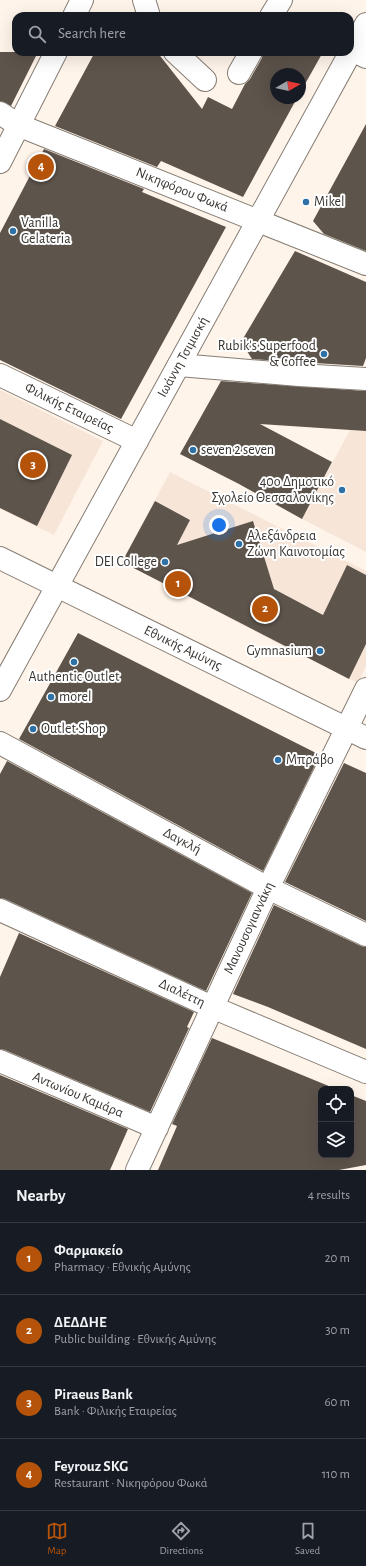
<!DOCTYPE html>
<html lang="en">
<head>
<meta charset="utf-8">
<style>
	:root { --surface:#171b24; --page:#20242c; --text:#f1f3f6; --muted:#9ea1a6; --line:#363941; --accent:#b45309 }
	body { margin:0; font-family:"Alegreya Sans",sans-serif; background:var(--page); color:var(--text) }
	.controls { position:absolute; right:12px; bottom:12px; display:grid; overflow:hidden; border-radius:8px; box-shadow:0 4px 16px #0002 }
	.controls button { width:36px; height:36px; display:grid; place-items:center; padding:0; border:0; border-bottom:1px solid var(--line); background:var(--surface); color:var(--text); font:20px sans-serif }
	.compass { position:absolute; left:270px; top:68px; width:36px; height:36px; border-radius:50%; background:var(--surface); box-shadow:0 4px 16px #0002; rotate:81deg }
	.you { position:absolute; left:219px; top:525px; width:14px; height:14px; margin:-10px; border:3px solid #fff; border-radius:50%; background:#1a73e8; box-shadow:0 0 0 6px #1a73e833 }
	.badge { display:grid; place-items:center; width:26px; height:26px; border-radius:50%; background:var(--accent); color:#fff; font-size:13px; font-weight:700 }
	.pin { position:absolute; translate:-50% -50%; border:2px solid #fff; box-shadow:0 1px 4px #0006 }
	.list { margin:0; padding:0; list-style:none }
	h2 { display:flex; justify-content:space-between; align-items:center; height:52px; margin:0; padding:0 16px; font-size:17px }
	h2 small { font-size:13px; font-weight:400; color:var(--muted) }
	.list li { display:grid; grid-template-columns:26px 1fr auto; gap:12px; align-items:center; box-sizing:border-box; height:72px; padding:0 16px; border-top:1px solid var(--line) }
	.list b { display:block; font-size:15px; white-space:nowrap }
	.list p { margin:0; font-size:13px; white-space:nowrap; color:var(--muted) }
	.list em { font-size:13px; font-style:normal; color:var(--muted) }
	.icon { flex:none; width:22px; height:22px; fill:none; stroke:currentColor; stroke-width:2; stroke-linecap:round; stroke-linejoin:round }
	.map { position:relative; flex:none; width:366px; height:1170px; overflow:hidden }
	.search { position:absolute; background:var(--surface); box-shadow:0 4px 16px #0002; left:12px; right:12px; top:12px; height:44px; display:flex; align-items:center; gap:10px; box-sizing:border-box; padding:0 14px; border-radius:12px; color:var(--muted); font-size:15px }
	.sheet { height:340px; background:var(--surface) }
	nav { display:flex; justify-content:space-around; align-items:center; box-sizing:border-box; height:56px; border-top:1px solid var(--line); background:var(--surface); font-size:11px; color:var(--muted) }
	nav a { display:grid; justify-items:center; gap:2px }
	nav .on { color:var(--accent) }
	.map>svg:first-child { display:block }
	.built { fill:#f7e6d8 }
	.building { fill:#5d544c }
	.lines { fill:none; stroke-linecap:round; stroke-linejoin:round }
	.street-casing { stroke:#867d74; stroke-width:24 }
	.secondary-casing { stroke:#867d74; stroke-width:24 }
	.primary-casing { stroke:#867d74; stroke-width:24 }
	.street { stroke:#fff; stroke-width:22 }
	.secondary { stroke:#fff; stroke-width:22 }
	.primary { stroke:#fff; stroke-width:22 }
	.poi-dot { fill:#2d71a6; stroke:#fff; stroke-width:1.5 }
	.labels { text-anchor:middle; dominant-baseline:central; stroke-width:4; stroke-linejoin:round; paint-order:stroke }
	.street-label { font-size:14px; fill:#37332f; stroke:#fff }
	.poi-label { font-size:14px; fill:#37332f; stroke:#fff; text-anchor:start }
</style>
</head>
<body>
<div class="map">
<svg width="366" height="1170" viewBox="0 0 366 1170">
	<rect width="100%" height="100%" fill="#fff4ea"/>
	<path class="built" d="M0,390L103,441L54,535L0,509Z
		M350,430L366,431V552L302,519Z
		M170,472L366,571V666L358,683L273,641L122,562Z"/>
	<path class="building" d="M0,52H38L11,106L0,101Z
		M95,52H157L202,109L208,97L232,109L245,84L250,79L262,58L263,52H323L300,93V74H276V98H297L243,197L161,161L157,167L55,126Z
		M366,124V251L324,234L313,221Z
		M44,149L144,189L142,192L226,227L121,419L0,360V233Z
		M295,251L366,282V358L363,366L252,359L241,342Z
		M221,381L366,391V431L260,424L332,462L302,519L239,484L180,454Z
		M0,419L72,455L37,526L0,508Z
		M155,501L190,520L177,545L253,521L274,589L323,615L347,565L366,575V644L349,679L122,562Z
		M78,633L320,755L263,871L19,739Z
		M7,761L252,893L206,991L5,899L0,898V774Z
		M344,763L366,773V921L285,882Z
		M274,905L361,946L366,947V1049L268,1007L233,994Z
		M19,933L194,1012L187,1027L189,1028L150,1112L5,1050L0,1049V977Z
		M212,1038L336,1089H321V1155H351V1095L366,1101V1165L339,1170H158L177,1126L172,1124Z
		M0,1075L128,1129L110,1170H0Z"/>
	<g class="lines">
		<defs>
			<path id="street" d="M144,0L149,16
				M74,16L82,0
				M271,16L281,0
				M352,50L366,57
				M175,52L205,80
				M239,73L251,52
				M0,113L18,125L366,264
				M0,162L56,52
				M179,365L299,375L366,379
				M0,375L137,441
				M0,743L268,888L366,935
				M0,910L212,1007L366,1072
				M0,1061L157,1128
				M137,1170L268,888L366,689"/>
			<path id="secondary" d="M0,558L366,738"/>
			<path id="primary" d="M0,690L366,24"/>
		</defs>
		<use href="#street" class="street-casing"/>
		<use href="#secondary" class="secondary-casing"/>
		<use href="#primary" class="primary-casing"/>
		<use href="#street" class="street"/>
		<use href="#secondary" class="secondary"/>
		<use href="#primary" class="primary"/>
	</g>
	<g class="poi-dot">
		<circle cx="306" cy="202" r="4"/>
		<circle cx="13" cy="231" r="4"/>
		<circle cx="324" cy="354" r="4"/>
		<circle cx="193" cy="450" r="4"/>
		<circle cx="342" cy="490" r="4"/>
		<circle cx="239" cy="544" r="4"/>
		<circle cx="165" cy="562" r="4"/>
		<circle cx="320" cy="651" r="4"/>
		<circle cx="74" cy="662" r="4"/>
		<circle cx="51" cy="697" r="4"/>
		<circle cx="33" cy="729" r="4"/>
		<circle cx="278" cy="760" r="4"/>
	</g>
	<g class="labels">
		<g class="street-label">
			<text transform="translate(182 190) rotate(22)">Νικηφόρου Φωκά</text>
			<text transform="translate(183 357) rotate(-61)">Ιωάννη Τσιμισκή</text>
			<text transform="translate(69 408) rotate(26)">Φιλικής Εταιρείας</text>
			<text transform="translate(183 648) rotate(26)">Εθνικής Αμύνης</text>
			<text transform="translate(182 841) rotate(28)">Δαγκλή</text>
			<text transform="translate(249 928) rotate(-65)">Μανουσογιαννάκη</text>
			<text transform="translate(182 993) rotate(25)">Διαλέττη</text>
			<text transform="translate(78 1095) rotate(23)">Αντωνίου Καμάρα</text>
		</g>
		<g class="poi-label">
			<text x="314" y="202">Mikel</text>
			<text x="21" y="223">Vanilla<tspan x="21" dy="16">Gelateria</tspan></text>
			<text x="316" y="346" text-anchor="end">Rubik's Superfood<tspan x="316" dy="16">&amp; Coffee</tspan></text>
			<text x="201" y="450">seven 2 seven</text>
			<text x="334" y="482" text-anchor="end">40o Δημοτικό<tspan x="334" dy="16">Σχολείο Θεσσαλονίκης</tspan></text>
			<text x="247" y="536">Αλεξάνδρεια<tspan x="247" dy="16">Ζώνη Καινοτομίας</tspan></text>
			<text x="157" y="562" text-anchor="end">DEI College</text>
			<text x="312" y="651" text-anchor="end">Gymnasium</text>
			<text x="74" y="677" text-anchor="middle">Authentic Outlet</text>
			<text x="59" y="697">morel</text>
			<text x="41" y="729">Outlet Shop</text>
			<text x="286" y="760">Μπράβο</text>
		</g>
	</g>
</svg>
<div class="controls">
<button><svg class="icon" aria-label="locate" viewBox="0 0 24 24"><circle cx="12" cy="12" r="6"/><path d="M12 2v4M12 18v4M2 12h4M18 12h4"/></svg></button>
<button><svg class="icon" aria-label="layers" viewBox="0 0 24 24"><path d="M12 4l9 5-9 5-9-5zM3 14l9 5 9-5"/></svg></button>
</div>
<svg class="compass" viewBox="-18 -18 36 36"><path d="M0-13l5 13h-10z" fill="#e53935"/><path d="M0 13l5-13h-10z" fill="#9ea1a6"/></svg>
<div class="you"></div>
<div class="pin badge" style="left:178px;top:584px">1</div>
<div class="pin badge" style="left:265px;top:609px">2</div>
<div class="pin badge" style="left:33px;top:465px">3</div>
<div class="pin badge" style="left:41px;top:167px">4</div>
<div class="search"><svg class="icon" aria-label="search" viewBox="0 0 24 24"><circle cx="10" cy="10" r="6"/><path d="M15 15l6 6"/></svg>Search here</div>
</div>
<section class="sheet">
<h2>Nearby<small>4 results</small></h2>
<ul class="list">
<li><span class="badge">1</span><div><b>Φαρμακείο</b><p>Pharmacy · Εθνικής Αμύνης</p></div><em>20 m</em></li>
<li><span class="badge">2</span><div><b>ΔΕΔΔΗΕ</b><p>Public building · Εθνικής Αμύνης</p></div><em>30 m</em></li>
<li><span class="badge">3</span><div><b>Piraeus Bank</b><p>Bank · Φιλικής Εταιρείας</p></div><em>60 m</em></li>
<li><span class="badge">4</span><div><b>Feyrouz SKG</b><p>Restaurant · Νικηφόρου Φωκά</p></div><em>110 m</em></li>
</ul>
</section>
<nav>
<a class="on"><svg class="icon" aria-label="map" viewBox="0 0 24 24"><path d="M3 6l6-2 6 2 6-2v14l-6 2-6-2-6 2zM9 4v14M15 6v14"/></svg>Map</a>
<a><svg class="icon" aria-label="directions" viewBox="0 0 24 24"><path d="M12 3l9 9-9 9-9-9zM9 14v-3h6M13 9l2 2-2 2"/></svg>Directions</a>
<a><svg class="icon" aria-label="saved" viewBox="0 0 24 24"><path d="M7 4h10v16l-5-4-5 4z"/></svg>Saved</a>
</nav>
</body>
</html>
